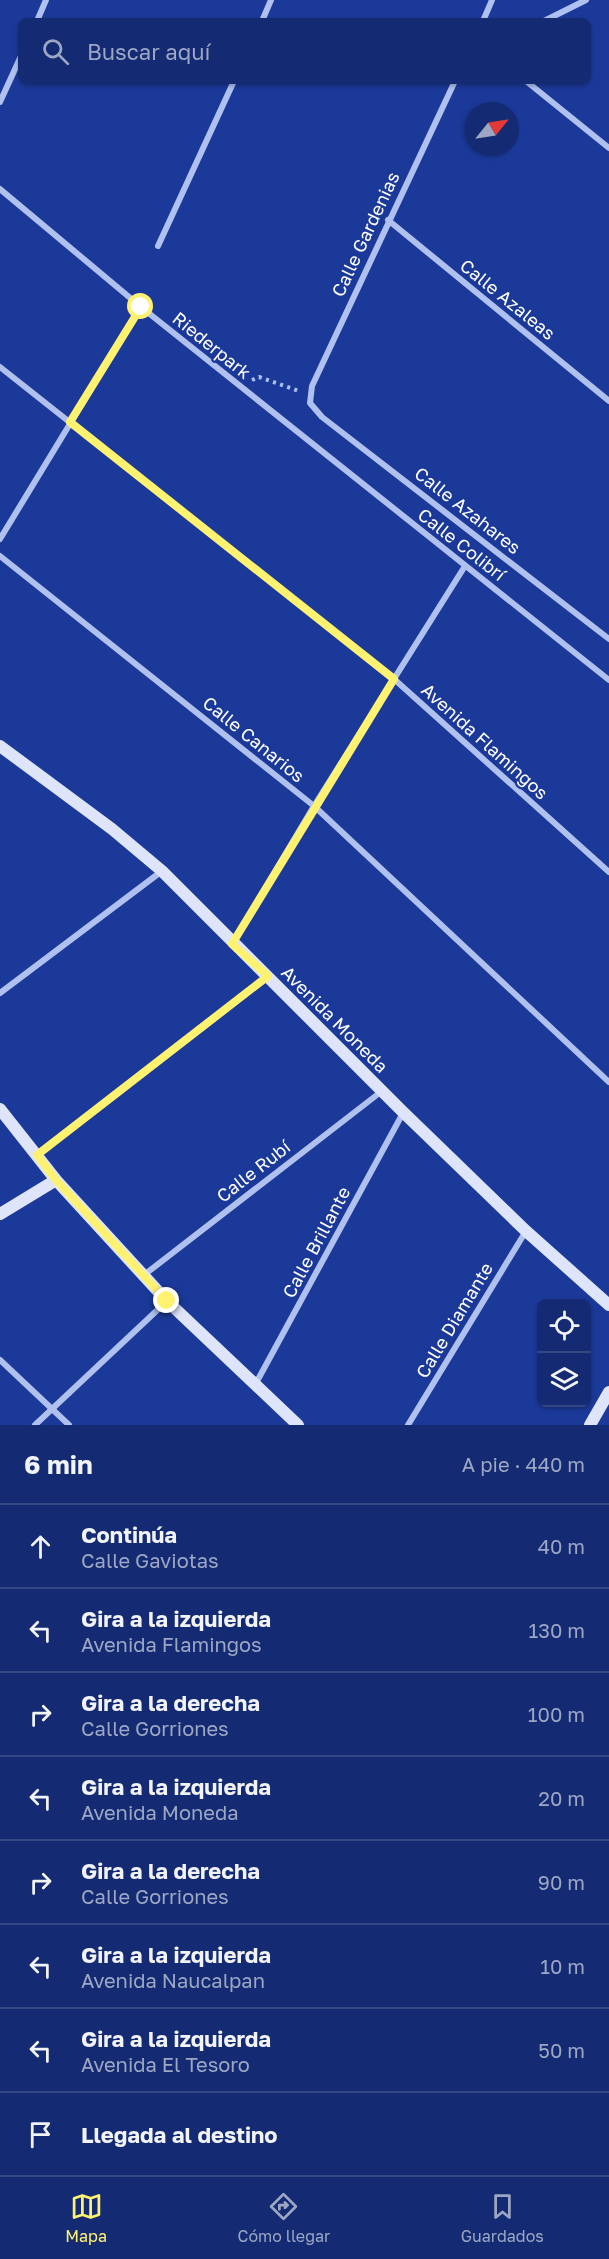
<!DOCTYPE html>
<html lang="es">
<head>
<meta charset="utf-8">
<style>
	:root { --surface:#142b73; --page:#21377b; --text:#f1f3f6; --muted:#9da7c4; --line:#334785; --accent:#fff270 }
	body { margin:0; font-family:"Golos Text",sans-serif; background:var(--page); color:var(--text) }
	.controls { position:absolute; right:18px; bottom:18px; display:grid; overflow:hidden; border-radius:9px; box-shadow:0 2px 4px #0004 }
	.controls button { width:54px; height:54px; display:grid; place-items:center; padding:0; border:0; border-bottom:2px solid var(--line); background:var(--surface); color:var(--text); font:30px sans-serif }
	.compass { position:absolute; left:465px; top:102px; width:54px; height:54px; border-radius:50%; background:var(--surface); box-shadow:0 2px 4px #0004; rotate:60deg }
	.stop { position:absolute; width:18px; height:18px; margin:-14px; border:4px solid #fff270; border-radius:50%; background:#fff }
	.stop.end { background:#fff270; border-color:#fff; box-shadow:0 2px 6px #0008 }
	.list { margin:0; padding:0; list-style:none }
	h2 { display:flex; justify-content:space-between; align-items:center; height:78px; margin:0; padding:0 24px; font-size:26px }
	h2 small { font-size:20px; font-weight:400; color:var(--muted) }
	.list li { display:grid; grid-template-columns:39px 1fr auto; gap:18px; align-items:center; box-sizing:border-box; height:84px; padding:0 24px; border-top:2px solid var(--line) }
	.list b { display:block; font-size:22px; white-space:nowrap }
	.list p { margin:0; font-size:20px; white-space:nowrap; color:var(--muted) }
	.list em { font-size:20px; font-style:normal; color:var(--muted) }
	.icon { flex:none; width:33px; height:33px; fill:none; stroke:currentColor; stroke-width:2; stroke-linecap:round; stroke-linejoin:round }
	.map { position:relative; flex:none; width:609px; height:1425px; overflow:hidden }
	.search { position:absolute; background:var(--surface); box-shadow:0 2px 4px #0004; left:18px; right:18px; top:18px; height:66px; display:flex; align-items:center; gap:15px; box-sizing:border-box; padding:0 21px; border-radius:9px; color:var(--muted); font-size:22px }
	.sheet { height:750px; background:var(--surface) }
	nav { display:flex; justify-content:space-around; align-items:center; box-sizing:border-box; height:84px; border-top:2px solid var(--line); background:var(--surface); font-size:16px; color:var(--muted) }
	nav a { display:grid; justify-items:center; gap:3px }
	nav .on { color:var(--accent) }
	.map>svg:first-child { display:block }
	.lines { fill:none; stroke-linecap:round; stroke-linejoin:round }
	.path { stroke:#b0c1f0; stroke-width:4; stroke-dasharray:3 4.5; stroke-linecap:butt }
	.street { stroke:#b0c1f0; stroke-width:6 }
	.secondary { stroke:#dee5fb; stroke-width:12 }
	.route { stroke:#fff270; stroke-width:8 }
	.labels { text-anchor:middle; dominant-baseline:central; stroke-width:4.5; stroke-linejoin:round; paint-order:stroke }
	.street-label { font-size:18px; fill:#fff; stroke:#1b3999 }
</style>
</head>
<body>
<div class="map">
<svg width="609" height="1425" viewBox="0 0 609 1425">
	<rect width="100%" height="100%" fill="#1b3999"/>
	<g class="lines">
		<path class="path" d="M252,380L259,377L299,391"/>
		<path class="street" d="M37,21L46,0
			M262,21L271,0
			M483,21L492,0
			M544,21L586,0
			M455,81L312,386L310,403L322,417L609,639
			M526,81L609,148
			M0,102L21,56
			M0,189L141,307L609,680
			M388,220L609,401
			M158,246L234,81
			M0,367L394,679L609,872
			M0,539L141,307
			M0,556L314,806L609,1082
			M232,944L314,806L465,566
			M0,993L162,871
			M37,1155L268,977
			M144,1275L382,1091
			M0,1360L69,1425
			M255,1385L403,1113
			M35,1425L167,1301
			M408,1425L526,1231"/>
		<path class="secondary" d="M0,746L112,829L162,871L403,1112L526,1231L609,1305
			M0,1109L56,1180L167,1301L298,1425
			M0,1214L56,1180
			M590,1425L609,1392"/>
	</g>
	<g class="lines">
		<path class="route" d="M141,307L70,422L394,679L232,944L268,976L37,1155L56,1180L167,1301"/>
	</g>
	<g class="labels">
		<g class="street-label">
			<text transform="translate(365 234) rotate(-65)">Calle Gardenias</text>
			<text transform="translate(508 299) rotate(39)">Calle Azaleas</text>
			<text transform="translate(212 345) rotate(39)">Riederpark</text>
			<text transform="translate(468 510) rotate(38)">Calle Azahares</text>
			<text transform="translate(462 544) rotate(38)">Calle Colibrí</text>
			<text transform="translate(254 739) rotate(39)">Calle Canarios</text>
			<text transform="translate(485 741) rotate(42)">Avenida Flamingos</text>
			<text transform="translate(335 1019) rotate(45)">Avenida Moneda</text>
			<text transform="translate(253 1171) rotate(-38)">Calle Rubí</text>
			<text transform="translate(316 1242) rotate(-62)">Calle Brillante</text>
			<text transform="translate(454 1320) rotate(-59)">Calle Diamante</text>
		</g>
	</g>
</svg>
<div class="controls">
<button><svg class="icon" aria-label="locate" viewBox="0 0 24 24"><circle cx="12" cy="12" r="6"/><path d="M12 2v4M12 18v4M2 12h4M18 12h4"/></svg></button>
<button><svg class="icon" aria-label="layers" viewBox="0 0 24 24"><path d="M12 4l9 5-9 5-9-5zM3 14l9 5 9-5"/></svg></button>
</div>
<svg class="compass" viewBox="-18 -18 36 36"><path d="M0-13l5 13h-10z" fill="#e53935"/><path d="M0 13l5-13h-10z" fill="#9da7c4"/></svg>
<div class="stop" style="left:141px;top:307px"></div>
<div class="stop end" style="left:167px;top:1301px"></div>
<div class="search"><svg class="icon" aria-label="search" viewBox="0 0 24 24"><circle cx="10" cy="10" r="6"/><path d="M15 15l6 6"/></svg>Buscar aquí</div>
</div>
<section class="sheet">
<h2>6 min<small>A pie · 440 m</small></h2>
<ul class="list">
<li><svg class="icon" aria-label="ahead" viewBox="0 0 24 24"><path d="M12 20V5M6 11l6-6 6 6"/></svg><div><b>Continúa</b><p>Calle Gaviotas</p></div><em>40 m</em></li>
<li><svg class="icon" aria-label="left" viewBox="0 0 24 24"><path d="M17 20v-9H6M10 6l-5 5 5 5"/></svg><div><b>Gira a la izquierda</b><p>Avenida Flamingos</p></div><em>130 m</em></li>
<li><svg class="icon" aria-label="right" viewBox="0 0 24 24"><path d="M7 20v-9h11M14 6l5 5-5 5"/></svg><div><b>Gira a la derecha</b><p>Calle Gorriones</p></div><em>100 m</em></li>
<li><svg class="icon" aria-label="left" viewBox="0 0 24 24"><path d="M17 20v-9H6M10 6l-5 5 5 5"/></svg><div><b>Gira a la izquierda</b><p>Avenida Moneda</p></div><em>20 m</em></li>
<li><svg class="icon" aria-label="right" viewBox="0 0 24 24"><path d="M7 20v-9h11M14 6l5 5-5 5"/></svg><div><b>Gira a la derecha</b><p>Calle Gorriones</p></div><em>90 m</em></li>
<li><svg class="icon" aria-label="left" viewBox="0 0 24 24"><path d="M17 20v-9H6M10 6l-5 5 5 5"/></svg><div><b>Gira a la izquierda</b><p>Avenida Naucalpan</p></div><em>10 m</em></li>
<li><svg class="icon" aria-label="left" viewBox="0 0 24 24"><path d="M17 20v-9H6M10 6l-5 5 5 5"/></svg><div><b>Gira a la izquierda</b><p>Avenida El Tesoro</p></div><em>50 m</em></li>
<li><svg class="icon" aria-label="arrive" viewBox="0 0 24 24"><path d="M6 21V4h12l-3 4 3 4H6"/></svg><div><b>Llegada al destino</b></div></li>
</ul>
</section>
<nav>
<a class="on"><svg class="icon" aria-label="map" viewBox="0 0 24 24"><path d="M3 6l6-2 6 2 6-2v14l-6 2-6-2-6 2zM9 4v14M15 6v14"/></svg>Mapa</a>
<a><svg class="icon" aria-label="directions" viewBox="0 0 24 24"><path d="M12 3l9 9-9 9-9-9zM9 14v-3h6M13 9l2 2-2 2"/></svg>Cómo llegar</a>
<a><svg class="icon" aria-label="saved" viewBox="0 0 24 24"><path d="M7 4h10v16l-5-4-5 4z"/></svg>Guardados</a>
</nav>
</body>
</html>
